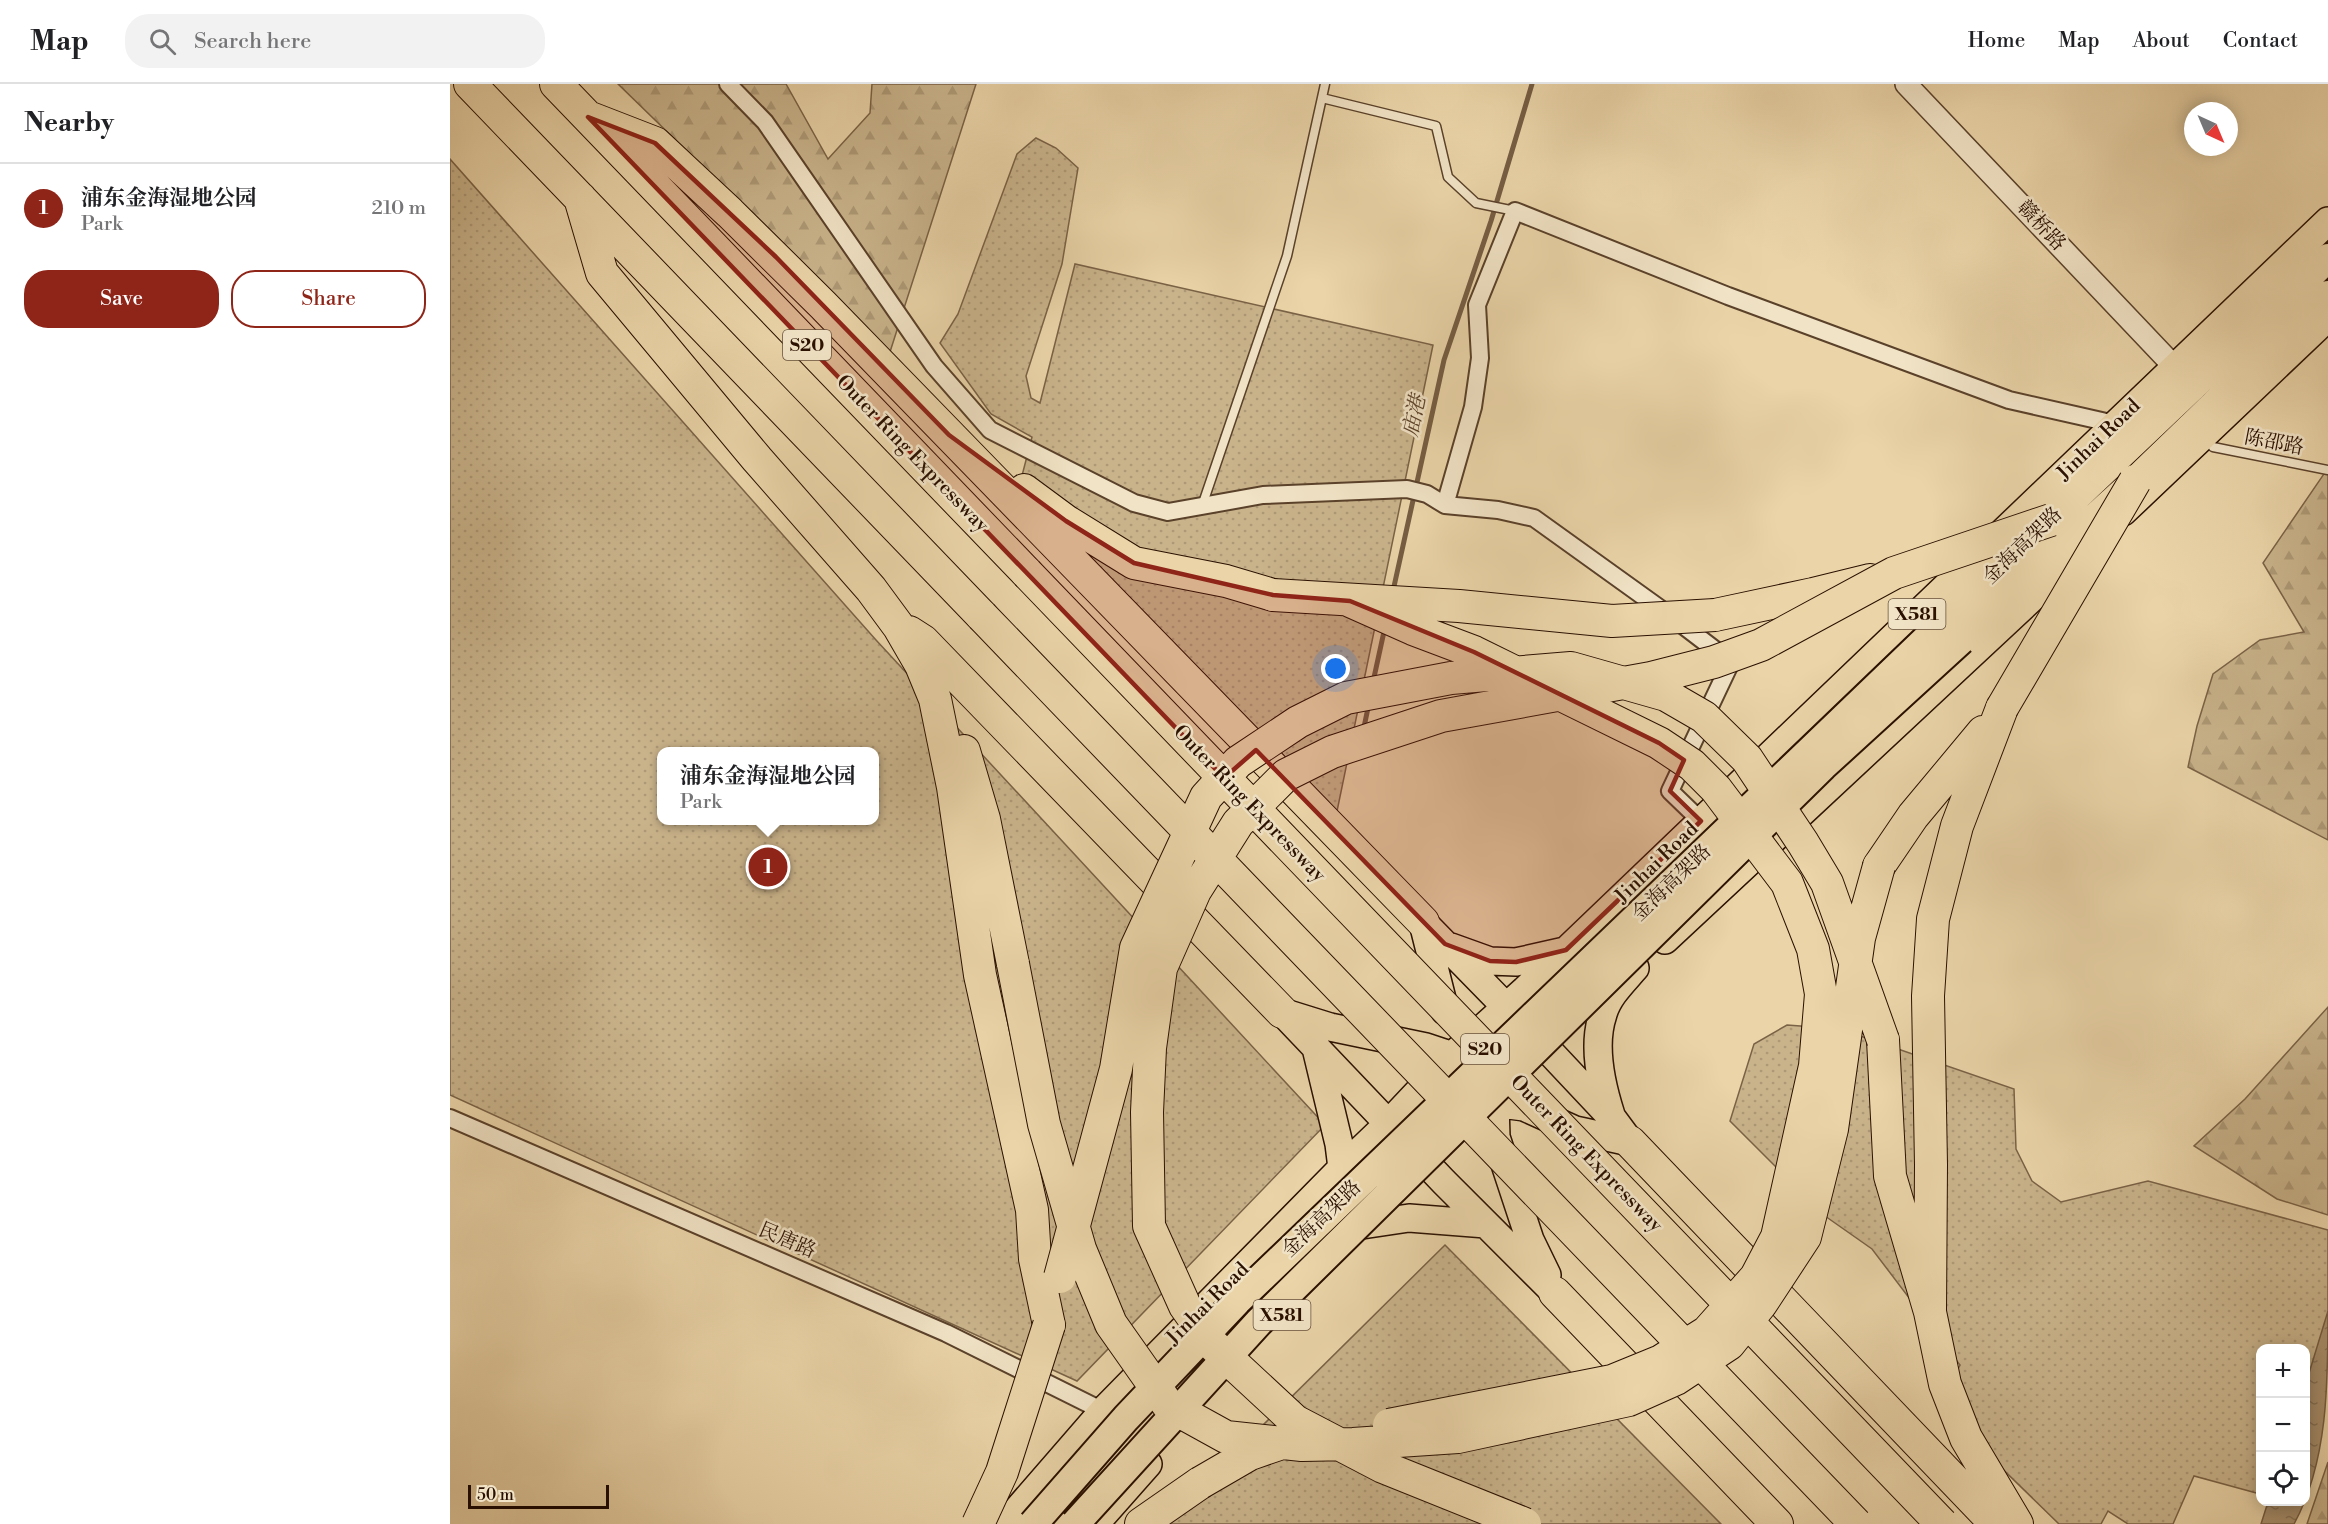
<!DOCTYPE html>
<html lang="en">
<head>
<meta charset="utf-8">
<style>
	:root { --surface:#fff; --page:#f2f2f2; --text:#202124; --muted:#757577; --line:#e0e0e0; --accent:#8f2418 }
	body { margin:0; font-family:"Libre Bodoni","Noto Serif SC",serif; background:var(--page); color:var(--text) }
	.controls { position:absolute; right:18px; bottom:18px; display:grid; overflow:hidden; border-radius:12px; box-shadow:0 3px 15px #0003 }
	.controls button { width:54px; height:54px; display:grid; place-items:center; padding:0; border:0; border-bottom:2px solid var(--line); background:var(--surface); color:var(--text); font:30px sans-serif }
	.compass { position:absolute; left:1734px; top:18px; width:54px; height:54px; border-radius:50%; background:var(--surface); box-shadow:0 3px 15px #0003; rotate:136deg }
	.scale { position:absolute; left:18px; bottom:15px; width:141px; box-sizing:border-box; padding-left:6px; border:3px solid #2a1000; border-top:0; font-size:16px; line-height:21px; white-space:nowrap; color:#2a1000; -webkit-text-stroke:4px #f1e3c6; paint-order:stroke }
	.you { position:absolute; left:886px; top:585px; width:21px; height:21px; margin:-15px; border:4px solid #fff; border-radius:50%; background:#1a73e8; box-shadow:0 0 0 9px #1a73e833 }
	.badge { display:grid; place-items:center; width:39px; height:39px; border-radius:50%; background:var(--accent); color:#fff; font-size:20px; font-weight:700 }
	.pin { position:absolute; translate:-50% -50%; border:3px solid #fff; box-shadow:0 2px 6px #0006 }
	.popup { position:absolute; left:207px; top:663px; width:222px; height:78px; box-sizing:border-box; display:grid; place-content:center; border-radius:12px; background:var(--surface); filter:drop-shadow(0 2px 4px #0005); font-size:20px; white-space:nowrap; color:var(--muted) }
	.popup b { font-size:22px; color:var(--text) }
	.popup::after { content:''; position:absolute; left:50%; top:100%; margin-left:-12px; border:12px solid transparent; border-top-color:var(--surface) }
	.list { margin:0; padding:0; list-style:none }
	h2 { display:flex; justify-content:space-between; align-items:center; height:78px; margin:0; padding:0 24px; font-size:26px }
	h2 small { font-size:20px; font-weight:400; color:var(--muted) }
	.list li { display:grid; grid-template-columns:39px 1fr auto; gap:18px; align-items:center; box-sizing:border-box; height:90px; padding:0 24px; border-top:2px solid var(--line) }
	.list b { display:block; font-size:22px; white-space:nowrap }
	.list p { margin:0; font-size:20px; white-space:nowrap; color:var(--muted) }
	.list em { font-size:20px; font-style:normal; color:var(--muted) }
	.actions { display:flex; gap:12px; padding:18px 24px }
	.actions a { flex:1; padding:14px 0; border:2px solid var(--accent); border-radius:24px; text-align:center; font-size:21px; color:var(--accent) }
	.actions .main { background:var(--accent); color:#fff }
	.icon { flex:none; width:33px; height:33px; fill:none; stroke:currentColor; stroke-width:2; stroke-linecap:round; stroke-linejoin:round }
	.map { position:relative; flex:none; width:1878px; height:1440px; overflow:hidden }
	header { display:flex; align-items:center; gap:36px; box-sizing:border-box; height:84px; padding:0 30px; background:var(--surface); border-bottom:2px solid var(--line) }
	header strong { font-size:28px }
	nav { display:flex; gap:33px; margin-inline-start:auto; font-size:21px }
	.search { width:420px; height:54px; background:var(--page); display:flex; align-items:center; gap:15px; box-sizing:border-box; padding:0 21px; border-radius:24px; color:var(--muted); font-size:22px }
	main { display:flex }
	aside { flex:1; background:var(--surface) }
	.map>svg:first-child { display:block }
	.grass { fill:url(#grass-dots); stroke:#7a6246; stroke-width:1.5; fill-rule:evenodd }
	.forest { fill:url(#forest-firs); stroke:#7a6246; stroke-width:1.5 }
	.water { fill:url(#water-ripples); stroke:#765d43; stroke-width:1.5 }
	.lines { fill:none; stroke-linecap:round; stroke-linejoin:round }
	.stream { stroke:#765d43; stroke-width:5 }
	.service-casing { stroke:#5a412a; stroke-width:11 }
	.minor-casing { stroke:#5a412a; stroke-width:20 }
	.tertiary-casing { stroke:#5a412a; stroke-width:24 }
	.primary-casing { stroke:#2a1000; stroke-width:30 }
	.trunk-casing { stroke:#2a1000; stroke-width:32 }
	.motorway-casing { stroke:#2a1000; stroke-width:34 }
	.service { stroke:#f1e3c6; stroke-width:8 }
	.minor { stroke:#f1e3c6; stroke-width:16 }
	.tertiary { stroke:#f1e3c6; stroke-width:21 }
	.primary { stroke:#ead4a8; stroke-width:27 }
	.trunk { stroke:#ead4a8; stroke-width:28 }
	.motorway { stroke:#ead4a8; stroke-width:32 }
	.trunk-bridge-casing { stroke:#2a1000; stroke-width:32; stroke-linecap:butt }
	.motorway-bridge-casing { stroke:#2a1000; stroke-width:34; stroke-linecap:butt }
	.trunk-bridge { stroke:#ead4a8; stroke-width:28 }
	.motorway-bridge { stroke:#ead4a8; stroke-width:32 }
	.marked { fill:#8f2418; fill-opacity:0.2; stroke:#8f2418; stroke-width:4.5; stroke-linejoin:round }
	.labels { text-anchor:middle; dominant-baseline:central; stroke-width:5; stroke-linejoin:round; paint-order:stroke }
	.shield { fill:#f1e3c6; stroke:#664f3b; stroke-width:1.5 }
	.shield-label { font-size:18px; font-weight:bold; fill:#2a1000 }
	.street-label { font-size:20px; fill:#2a1000; stroke:#f1e3c6 }
	.water-label { font-size:21px; font-style:italic; fill:#5d442c; stroke:#f1e3c6 }
</style>
</head>
<body>
<header>
<strong>Map</strong>
<div class="search"><svg class="icon" aria-label="search" viewBox="0 0 24 24"><circle cx="10" cy="10" r="6"/><path d="M15 15l6 6"/></svg>Search here</div>
<nav><a>Home</a><a>Map</a><a>About</a><a>Contact</a></nav>
</header>
<main>
<aside>
<h2>Nearby<small></small></h2>
<ul class="list">
<li><span class="badge">1</span><div><b>浦东金海湿地公园</b><p>Park</p></div><em>210 m</em></li>
</ul>
<div class="actions"><a class="main">Save</a><a>Share</a></div>
</aside>
<div class="map">
<svg width="1878" height="1440" viewBox="0 0 1878 1440">
	<defs>
		<pattern id="grass-dots" width="8" height="8" patternUnits="userSpaceOnUse" patternTransform="scale(1.5)"><rect width="8" height="8" fill="#c9b38b"/><path d="M2 2h.1M6 6h.1" fill="none" stroke="#ad9976" stroke-width="1.8" stroke-linecap="round"/></pattern>
		<pattern id="forest-firs" width="22" height="20" patternUnits="userSpaceOnUse" patternTransform="scale(1.5)"><rect width="22" height="20" fill="#c9b38b"/><path d="M5 1l3.5 6h-7zM16 11l3.5 6h-7z" fill="#ad9976"/></pattern>
		<pattern id="water-ripples" width="26" height="14" patternUnits="userSpaceOnUse" patternTransform="scale(1.5)"><rect width="26" height="14" fill="#a9916f"/><path d="M2 4q2-2 4 0t4 0M15 11q2-2 4 0t4 0" fill="none" stroke="#8a7559"/></pattern>
	</defs>
	<rect width="100%" height="100%" fill="#ead4a8"/>
	<filter id="stains"><feTurbulence type="fractalNoise" baseFrequency=".00333" numOctaves="4"/><feColorMatrix values="0 0 0 0 .2 0 0 0 0 .09 0 0 0 0 .02 0 0 0 .5 -.17"/></filter>
	<radialGradient id="worn" r=".72"><stop offset=".6" stop-color="#630" stop-opacity="0"/><stop offset="1" stop-color="#630" stop-opacity=".3"/></radialGradient>
	<path class="grass" d="M586,54L606,64L628,84L612,180L576,292L581,314L590,319L625,180L983,261L885,737L568,407L582,353L541,330L490,259L508,230L567,70Z
		M0,75L426,556L875,1041L627,1297L0,1011ZM212,668H424V736H212Z
		M1337,941L1390,945L1564,1005L1566,1065L1582,1097L1611,1118L1698,1097L1878,1146V1241L1856,1311V1264H1810V1410L1744,1392L1723,1440H1678L1658,1427L1651,1440H1609L1489,1323L1510,1281L1422,1165L1375,1132L1280,1037L1304,960Z
		M995,1161L1271,1440H713Z"/>
	<path class="forest" d="M168,0H336L378,75L420,29L422,0H526L439,271L353,180Z
		M1878,384V756L1738,683L1747,642L1763,590L1810,556L1854,548L1813,479Z
		M1878,923V1131L1827,1115L1744,1062L1795,1015Z
		M1878,1378V1440H1857Z"/>
	<path class="water" d="M1878,1227C1878,1299 1878,1378 1844,1440H1811L1818,1418H1856V1299Z"/>
	<g class="lines">
		<path class="stream" d="M943,507L994,276L1041,137L1082,0
			M923,598L935,543
			M913,648L919,619"/>
		<defs>
			<path id="service" d="M872,14L986,42L998,93L1026,119L1065,127
				M1763,363L1878,386
				M752,422L837,172L875,0"/>
			<path id="minor" d="M278,0L315,38L484,282L540,346L684,419L718,428L813,411L957,405L977,410L995,421L1048,426L1084,434L1226,536L1281,578L1220,707L1251,737
				M995,421L1023,323L1030,274L1027,221L1065,127L1278,212L1559,316L1665,340
				M0,1034L496,1249L653,1327"/>
			<path id="tertiary" d="M1456,0L1716,274L1725,286"/>
			<path id="primary" d="M1673,428L1878,233
				M973,838L1100,968L1163,1035L1180,1058
				M973,839L995,927
				M1215,856L1643,457
				M1001,863L1040,877L1066,878L1115,867
				M832,928L994,1098L1105,1209
				M835,929L880,943L976,963L1018,977
				M866,964L889,1060L892,1084
				M1038,991L1045,1020L1046,1053L1080,1156L1097,1191
				M1028,1017L1074,1023L1125,1046L1180,1058
				M1161,1031C1151,1000 1142,962 1153,930C1158,912 1173,898 1185,884
				M912,1141L959,1134L1036,1140
				M555,1440L653,1327L706,1273L892,1084L939,1039L1003,971L1075,906L1878,137
				M645,1440L698,1380"/>
			<path id="trunk" d="M1490,542L1878,174
				M1511,556L1685,397L1878,211"/>
			<path id="motorway" d="M20,0L532,532
				M106,0L577,489
				M138,33L205,59L280,129L373,221L973,838
				M130,114L152,189L307,375L421,505L449,543L471,581L485,615L503,703L530,891L582,1126L585,1175L599,1241
				M574,406L616,437L684,479L776,497L823,511
				M1265,531L1363,510L1420,496
				M459,548L473,557L832,928
				M514,667L534,735L563,880
				M1429,782L1463,732L1533,648
				M1433,956L1440,1092L1480,1228L1495,1300L1516,1354L1567,1440
				M1180,1058L1546,1440
				M1105,1209L1327,1440
				M1480,1228L1481,1081L1478,912L1483,835L1507,742L1552,624
				M691,1440L750,1399"/>
		</defs>
		<use href="#service" class="service-casing"/>
		<use href="#minor" class="minor-casing"/>
		<use href="#tertiary" class="tertiary-casing"/>
		<use href="#primary" class="primary-casing"/>
		<use href="#trunk" class="trunk-casing"/>
		<use href="#motorway" class="motorway-casing"/>
		<use href="#service" class="service"/>
		<use href="#minor" class="minor"/>
		<use href="#tertiary" class="tertiary"/>
		<use href="#primary" class="primary"/>
		<use href="#trunk" class="trunk"/>
		<use href="#motorway" class="motorway"/>
		<defs>
			<path id="trunk-bridge" d="M583,1440L676,1334L787,1217L1490,542
				M625,1440L809,1238L1373,682L1511,556"/>
			<path id="motorway-bridge" d="M577,489L1492,1440
				M823,511L1009,522L1162,537L1265,531
				M900,517L963,545L1024,568L1209,659L1242,681L1266,705L1337,799L1363,865L1371,910L1365,982L1327,1153L1306,1193L1257,1248L1211,1277L1162,1297L939,1341
				M532,532L1406,1440
				M1552,624L1685,397
				M563,880L594,1040L630,1165L661,1240L718,1321L776,1353L852,1361L903,1360L1008,1353L1179,1316L1226,1295L1279,1260L1311,1220L1355,1153L1382,1045L1409,854L1429,782
				M610,1193L666,985L686,864L756,713L788,678L848,638L896,614L1001,594L1121,584L1216,611L1254,633L1297,675L1353,759L1377,799L1433,956
				M750,1399L800,1370L829,1360
				M528,1440L552,1388L599,1241
				M1075,1440L933,1383L845,1337L762,1260L735,1222L699,1142L697,1028L700,964L711,884L745,807L788,739L836,691L882,668L991,632L1201,594L1264,578L1311,561L1444,489L1601,436"/>
		</defs>
		<use href="#trunk-bridge" class="trunk-bridge-casing"/>
		<use href="#motorway-bridge" class="motorway-bridge-casing"/>
		<use href="#trunk-bridge" class="trunk-bridge"/>
		<use href="#motorway-bridge" class="motorway-bridge"/>
	</g>
	<path class="marked" d="M138,33L205,59L326,173L499,351L616,437L684,479L823,511L900,517L1024,568L1209,659L1234,676L1220,707L1251,737L1116,866L1066,878L1040,877L995,860L806,666L774,694Z"/>
	<g class="labels">
		<g class="shield">
			<rect x="333" y="246" width="48" height="30" rx="4.5"/>
			<rect x="1438.5" y="515" width="57" height="30" rx="4.5"/>
			<rect x="1011" y="950" width="48" height="30" rx="4.5"/>
			<rect x="803.5" y="1216" width="57" height="30" rx="4.5"/>
		</g>
		<g class="shield-label">
			<text x="357" y="261">S20</text>
			<text x="1467" y="530">X581</text>
			<text x="1035" y="965">S20</text>
			<text x="832" y="1231">X581</text>
		</g>
		<g class="street-label">
			<text transform="translate(1591 142) rotate(47)">赣桥路</text>
			<text transform="translate(1649 356) rotate(-44)">Jinhai Road</text>
			<text transform="translate(1824 359) rotate(11)">陈邵路</text>
			<text transform="translate(462 370) rotate(46)">Outer Ring Expressway</text>
			<text transform="translate(1573 462) rotate(-44)">金海高架路</text>
			<text transform="translate(799 720) rotate(46)">Outer Ring Expressway</text>
			<text transform="translate(1207 779) rotate(-44)">Jinhai Road</text>
			<text transform="translate(1222 799) rotate(-44)">金海高架路</text>
			<text transform="translate(1136 1070) rotate(46)">Outer Ring Expressway</text>
			<text transform="translate(872 1135) rotate(-44)">金海高架路</text>
			<text transform="translate(337 1157) rotate(23)">民唐路</text>
			<text transform="translate(758 1220) rotate(-45)">Jinhai Road</text>
		</g>
		<g class="water-label">
			<text transform="translate(965 332) rotate(-78)">庙港</text>
		</g>
	</g>
	<rect width="100%" height="100%" filter="url(#stains)"/>
	<rect width="100%" height="100%" fill="url(#worn)"/>
</svg>
<div class="controls">
<button>+</button>
<button>−</button>
<button><svg class="icon" aria-label="locate" viewBox="0 0 24 24"><circle cx="12" cy="12" r="6"/><path d="M12 2v4M12 18v4M2 12h4M18 12h4"/></svg></button>
</div>
<svg class="compass" viewBox="-18 -18 36 36"><path d="M0-13l5 13h-10z" fill="#e53935"/><path d="M0 13l5-13h-10z" fill="#757577"/></svg>
<div class="scale">50 m</div>
<div class="you"></div>
<div class="pin badge" style="left:318px;top:783px">1</div>
<div class="popup"><b>浦东金海湿地公园</b>Park</div>
</div>
</main>
</body>
</html>
